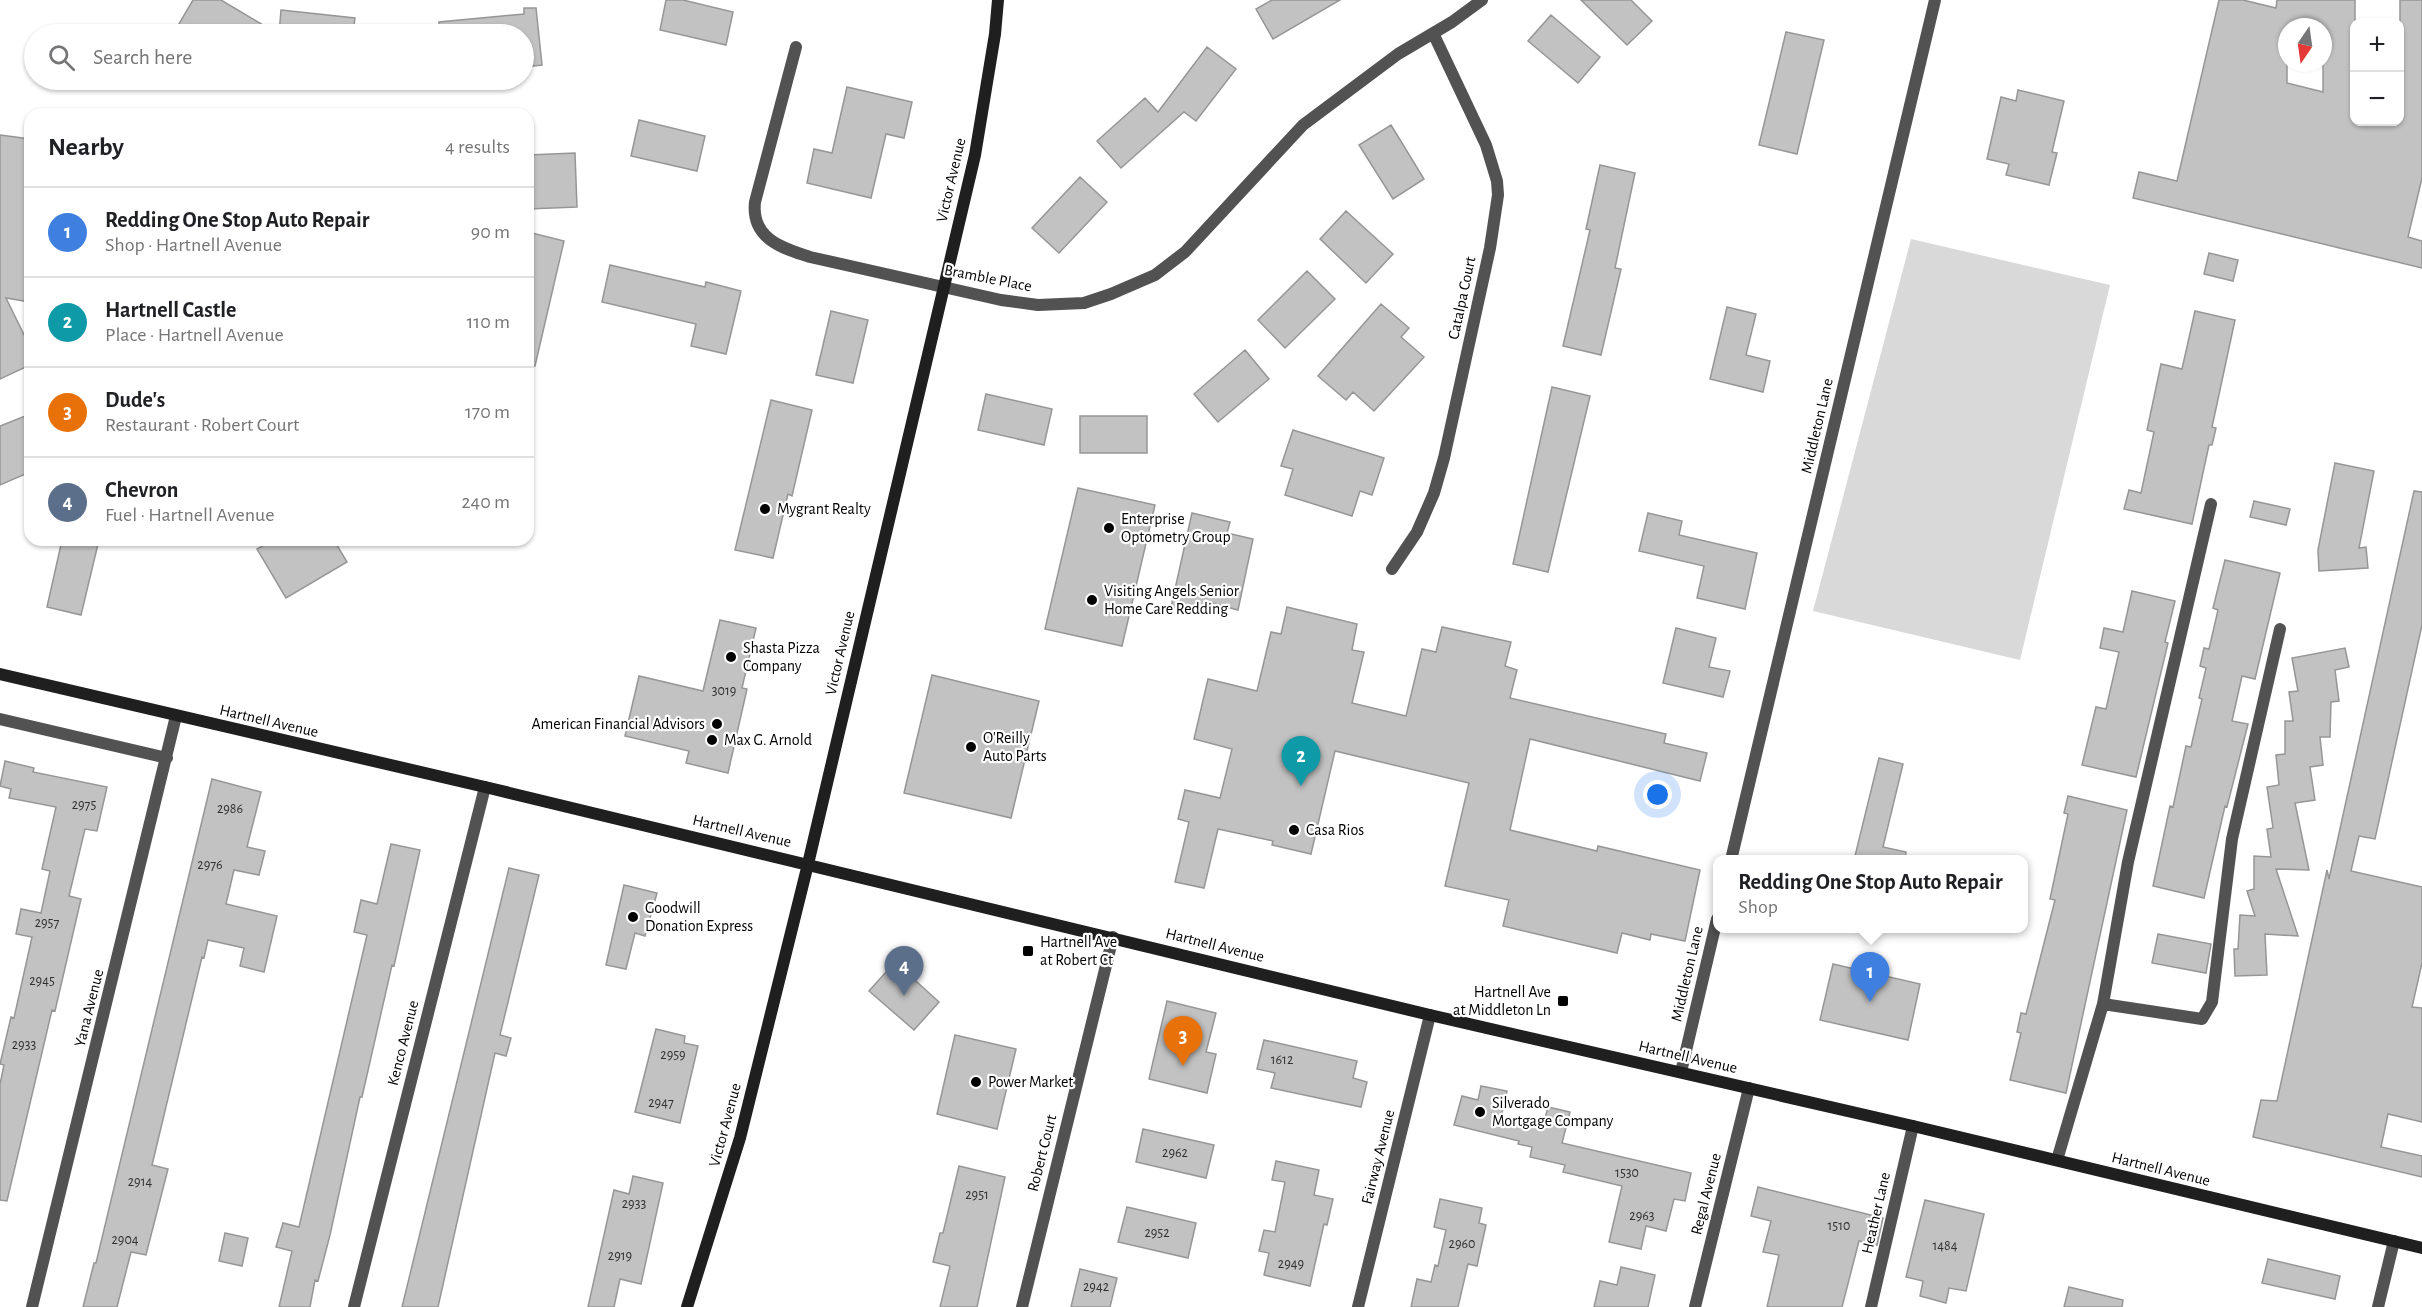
<!DOCTYPE html>
<html lang="en">
<head>
<meta charset="utf-8">
<style>
	:root { --surface:#fff; --page:#f6f6f6; --text:#202124; --muted:#757577; --line:#e0e0e0; --accent:#ea580c }
	body { margin:0; font-family:"Alegreya Sans",sans-serif; background:var(--page); color:var(--text) }
	.controls { position:absolute; right:18px; top:18px; display:grid; overflow:hidden; border-radius:12px; box-shadow:0 2px 4px #0004 }
	.controls button { width:54px; height:54px; display:grid; place-items:center; padding:0; border:0; border-bottom:2px solid var(--line); background:var(--surface); color:var(--text); font:30px sans-serif }
	.compass { position:absolute; left:2278px; top:18px; width:54px; height:54px; border-radius:50%; background:var(--surface); box-shadow:0 2px 4px #0004; rotate:193deg }
	.you { position:absolute; left:1658px; top:795px; width:21px; height:21px; margin:-15px; border:4px solid #fff; border-radius:50%; background:#1a73e8; box-shadow:0 0 0 9px #1a73e833 }
	.badge { display:grid; place-items:center; width:39px; height:39px; border-radius:50%; background:var(--accent); color:#fff; font-size:20px; font-weight:700 }
	.pin { position:absolute; translate:-50% -50px; filter:drop-shadow(0 2px 3px #0008) }
	.pin::after { content:''; position:absolute; top:32px; width:21px; height:18px; background:inherit; clip-path:polygon(0 0,100% 0,50% 100%) }
	.popup { position:absolute; left:1713px; top:855px; width:315px; height:78px; box-sizing:border-box; display:grid; place-content:center; border-radius:12px; background:var(--surface); filter:drop-shadow(0 2px 4px #0005); font-size:20px; white-space:nowrap; color:var(--muted) }
	.popup b { font-size:22px; color:var(--text) }
	.popup::after { content:''; position:absolute; left:50%; top:100%; margin-left:-12px; border:12px solid transparent; border-top-color:var(--surface) }
	.list { margin:0; padding:0; list-style:none }
	h2 { display:flex; justify-content:space-between; align-items:center; height:78px; margin:0; padding:0 24px; font-size:26px }
	h2 small { font-size:20px; font-weight:400; color:var(--muted) }
	.list li { display:grid; grid-template-columns:39px 1fr auto; gap:18px; align-items:center; box-sizing:border-box; height:90px; padding:0 24px; border-top:2px solid var(--line) }
	.list b { display:block; font-size:22px; white-space:nowrap }
	.list p { margin:0; font-size:20px; white-space:nowrap; color:var(--muted) }
	.list em { font-size:20px; font-style:normal; color:var(--muted) }
	.icon { flex:none; width:33px; height:33px; fill:none; stroke:currentColor; stroke-width:2; stroke-linecap:round; stroke-linejoin:round }
	.map { position:relative; flex:none; width:2422px; height:1307px; overflow:hidden }
	.search { position:absolute; background:var(--surface); box-shadow:0 2px 4px #0004; left:24px; top:24px; width:510px; height:66px; display:flex; align-items:center; gap:15px; box-sizing:border-box; padding:0 21px; border-radius:33px; color:var(--muted); font-size:22px }
	.panel { position:absolute; background:var(--surface); box-shadow:0 2px 4px #0004; left:24px; top:108px; width:510px; height:438px; border-radius:18px }
	.map>svg:first-child { display:block }
	.green { fill:#d9d9d9 }
	.building { fill:#c2c2c2; stroke:#969696; stroke-width:1.5; fill-rule:evenodd }
	.lines { fill:none; stroke-linecap:round; stroke-linejoin:round }
	.minor { stroke:#525252; stroke-width:12 }
	.secondary { stroke:#1f1f1f; stroke-width:12 }
	.poi-dot { fill:#000; stroke:#fff; stroke-width:2 }
	.labels { text-anchor:middle; dominant-baseline:central; stroke-width:4.5; stroke-linejoin:round; paint-order:stroke }
	.number-label { font-size:14px; fill:#303030 }
	.street-label { font-size:16px; fill:#000; stroke:#fff }
	.poi-label { font-size:16px; fill:#000; stroke:#fff; text-anchor:start }
</style>
</head>
<body>
<div class="map">
<svg width="2422" height="1307" viewBox="0 0 2422 1307">
	<rect width="100%" height="100%" fill="#fff"/>
	<path class="green" d="M1911,239L2110,285L2020,660L1813,611Z"/>
	<path class="building" d="M193,0H221L278,34H173Z
		M666,0H683L733,12L726,45L660,30Z
		M1272,0H1340L1273,39L1256,9Z
		M1581,0H1631L1652,21L1627,45Z
		M2219,0H2243L2276,8L2277,0H2355V122H2400V0H2422V178L2408,237L2422,241V268L2133,198L2139,172L2177,181ZM2287,27H2323V92L2287,83Z
		M524,8H536L542,65L524,67V34H439V22L524,14Z
		M281,10L355,18L353,34H279Z
		M1551,15L1600,57L1578,83L1528,41Z
		M1786,32L1824,40L1797,154L1759,145Z
		M1207,47L1236,69L1196,121L1184,112L1121,168L1097,141L1145,98L1158,112Z
		M847,87L912,102L904,138L886,134L871,198L807,183L814,149L832,153Z
		M2018,90L2064,101L2052,152L2057,153L2049,185L2006,175L2009,164L1987,159L2001,97L2016,101Z
		M639,120L705,136L697,171L631,156Z
		M1391,125L1424,179L1393,199L1359,145Z
		M0,135L30,139V302L6,298L30,347V365L0,379Z
		M575,153L577,207L528,209V155Z
		M1600,165L1635,173L1615,268L1621,269L1601,355L1563,346L1590,230L1586,229Z
		M1080,177L1107,202L1059,253L1032,228Z
		M1346,211L1393,254L1366,283L1320,239Z
		M528,232L564,241L535,366H528Z
		M2209,253L2238,260L2233,281L2204,274Z
		M610,265L705,287L706,282L741,291L726,354L691,346L696,324L602,302Z
		M1307,271L1335,299L1285,348L1258,320Z
		M1381,304L1409,328L1401,337L1424,357L1374,411L1353,392L1346,400L1318,376Z
		M1727,307L1756,314L1746,355L1770,361L1763,392L1710,379Z
		M831,311L868,320L853,383L816,375Z
		M2195,311L2235,320L2212,427L2216,428L2212,445H2209L2192,524L2124,509L2129,490L2141,493L2154,432L2147,430L2161,364L2182,369Z
		M1245,350L1269,379L1218,422L1194,394Z
		M1552,387L1590,396L1548,572L1513,564Z
		M986,394L1052,409L1044,445L978,430Z
		M771,400L812,410L792,496L788,494L773,558L735,550Z
		M30,414V472L0,485V426Z
		M1080,416H1147V453H1080Z
		M1293,430L1384,458L1372,495L1360,491L1352,516L1285,495L1293,469L1281,466Z
		M2335,463L2374,471L2359,548L2366,547L2368,568L2319,571L2318,550Z
		M1078,488L1155,505L1122,646L1045,629Z
		M2414,491L2422,492V625L2375,839L2359,836L2351,871L2422,887V963L2412,1007L2422,1008V1122L2388,1114L2381,1147L2422,1156V1177L2253,1137L2261,1100L2277,1101L2327,870L2329,879Z
		M2254,501L2290,509L2286,525L2250,517Z
		M1192,513L1230,522L1227,533L1253,539L1238,610L1212,603L1209,615L1171,607Z
		M1648,513L1682,521L1679,535L1757,553L1745,609L1697,598L1704,566L1639,551Z
		M62,540H99L81,615L47,607Z
		M273,540H334L347,562L286,598L257,549Z
		M2225,560L2280,573L2255,679L2242,676L2232,721L2248,724L2227,807L2225,806L2204,898L2153,886L2170,806L2173,807L2186,746L2191,747L2202,699L2199,698L2206,668L2200,666L2204,648L2209,649L2218,610L2213,608Z
		M2132,591L2175,601L2165,642L2168,643L2136,777L2082,765L2096,707L2106,709L2119,652L2100,648L2104,628L2123,632Z
		M1287,607L1357,624L1352,650L1364,652L1352,703L1406,716L1422,649L1436,652L1442,627L1511,642L1505,666L1517,670L1510,698L1666,734L1664,743L1707,753L1700,781L1530,739L1510,830L1597,851L1598,846L1700,870L1685,941L1651,934L1650,940L1622,933L1617,953L1503,926L1509,900L1445,886L1469,783L1335,751L1311,854L1272,845L1273,841L1218,829L1204,888L1175,882L1189,822L1178,819L1185,790L1220,798L1232,749L1194,739L1208,679L1257,691L1271,632L1281,634Z
		M720,620L756,628L742,688L747,689L728,773L686,763L689,751L625,736L639,676L703,691Z
		M1676,628L1716,638L1709,667L1730,671L1723,697L1663,683Z
		M2345,648L2349,667L2335,670L2339,701L2331,702L2330,737H2320L2323,765L2310,767L2315,800L2295,803L2309,870L2276,869L2298,936L2265,934L2267,975L2235,976L2234,949H2238L2240,915L2255,916L2247,891L2254,889V856L2271,857L2267,829L2273,828L2267,787L2279,785L2276,755L2285,754V721H2293L2289,692L2298,691L2292,658Z
		M932,675L1039,701L1011,818L904,793Z
		M1879,758L1903,764L1883,847L1906,852L1905,860H1854Z
		M5,761L34,768L33,772L107,787L97,831L85,829L69,896L81,899L55,1011L52,1010L7,1201L0,1200V1084L4,1065L0,1064L11,1017L14,1018L32,937L16,934L21,909L41,913L50,871L42,869L56,807L9,798L11,789L0,786Z
		M212,779L261,792L247,847L265,851L259,875L234,870L226,904L277,916L264,972L240,966L244,948L208,940L204,958L202,957L152,1165L168,1169L146,1255L131,1252L117,1307H83L94,1263H96Z
		M2068,796L2127,810L2066,1093L2010,1080L2021,1033L2017,1032L2021,1013L2026,1014L2055,900L2050,899L2068,814L2064,813Z
		M391,844L420,850L394,966L392,965L362,1097H360L330,1235L318,1281L315,1280L310,1307H279L292,1251L276,1247L283,1223L299,1227L367,935L354,932L361,900L377,904Z
		M509,868L539,875L500,1035L511,1038L506,1056L495,1053L438,1307H402Z
		M624,885L657,893L645,936L635,933L626,969L606,965Z
		M2158,934L2211,944L2206,973L2152,963Z
		M895,962L939,1002L914,1030L869,991Z
		M1833,964L1920,984L1908,1040L1820,1020Z
		M1167,1001L1216,1013L1206,1052L1216,1054L1207,1093L1149,1079Z
		M656,1029L685,1036L684,1043L698,1046L680,1123L635,1112Z
		M955,1035L1016,1049L997,1129L937,1114Z
		M1264,1040L1357,1061L1353,1078L1367,1082L1361,1107L1271,1088L1275,1073L1257,1069Z
		M1481,1086L1507,1091L1501,1117L1543,1126L1548,1107L1570,1112L1562,1143L1691,1173L1685,1201L1674,1199L1666,1231L1646,1226L1641,1249L1609,1242L1622,1186L1563,1172L1565,1165L1530,1157L1532,1147L1518,1144L1519,1141L1454,1125L1462,1096L1478,1100Z
		M1143,1129L1214,1145L1206,1178L1136,1162Z
		M1276,1161L1319,1170L1314,1195L1333,1199L1327,1225L1324,1224L1310,1286L1264,1275L1269,1253L1259,1251L1264,1230L1275,1232L1285,1182L1272,1180Z
		M959,1166L1005,1177L977,1307H940L950,1266L933,1262L940,1233H943Z
		M633,1176L663,1183L641,1284L620,1279L614,1307H588L614,1190L629,1194Z
		M1758,1187L1883,1218L1877,1245L1859,1241L1842,1307H1767L1779,1255L1763,1252L1771,1221L1751,1216Z
		M1440,1199L1482,1208L1479,1223L1486,1225L1477,1266L1468,1264L1458,1307H1411L1417,1279L1431,1282L1435,1265L1438,1266L1446,1230L1434,1227Z
		M1925,1200L1984,1214L1966,1291L1949,1288L1946,1303L1920,1296L1923,1281L1906,1277Z
		M1127,1207L1196,1223L1188,1258L1118,1242Z
		M225,1233L248,1238L242,1266L219,1261Z
		M2268,1259L2340,1276L2335,1299L2262,1283Z
		M1621,1267L1655,1275L1648,1307H1594L1600,1281L1617,1285Z
		M1080,1269L1117,1278L1110,1307H1071Z
		M2069,1287L2123,1300L2122,1307H2064Z"/>
	<g class="lines">
		<path class="minor" d="M796,47L755,202C751,238 781,248 810,257L1001,300L1038,305L1084,303L1111,294L1155,275L1185,252L1303,125L1398,54L1452,22L1482,0
			M1392,569L1417,532L1434,493L1444,458L1490,248L1498,195L1497,181L1486,145L1433,33
			M0,719L167,758
			M1731,860L1935,0
			M2103,1004L2202,1019L2212,1002L2232,839L2280,629
			M1681,1072L1717,919
			M2057,1160L2103,1004L2128,862L2211,504
			M32,1307L176,716
			M354,1307L485,787
			M1022,1307L1113,937
			M1358,1307L1430,1015
			M1695,1307L1749,1088
			M1871,1307L1913,1126
			M2378,1307L2394,1241"/>
		<path class="secondary" d="M0,674L485,787L1430,1015L1913,1126L2422,1248
			M687,1307L740,1138L808,864L975,155L995,34L998,0"/>
	</g>
	<g class="poi-dot">
		<circle cx="765" cy="509" r="6"/>
		<circle cx="1109" cy="528" r="6"/>
		<circle cx="1092" cy="600" r="6"/>
		<circle cx="731" cy="657" r="6"/>
		<circle cx="717" cy="724" r="6"/>
		<circle cx="712" cy="740" r="6"/>
		<circle cx="971" cy="747" r="6"/>
		<circle cx="1294" cy="830" r="6"/>
		<circle cx="633" cy="917" r="6"/>
		<rect x="1022" y="945" width="12" height="12" rx="3"/>
		<rect x="1557" y="995" width="12" height="12" rx="3"/>
		<circle cx="976" cy="1082" r="6"/>
		<circle cx="1480" cy="1112" r="6"/>
	</g>
	<g class="labels">
		<g class="number-label">
			<text x="724" y="691">3019</text>
			<text x="84" y="805">2975</text>
			<text x="230" y="809">2986</text>
			<text x="210" y="865">2976</text>
			<text x="47" y="923">2957</text>
			<text x="42" y="981">2945</text>
			<text x="24" y="1045">2933</text>
			<text x="673" y="1055">2959</text>
			<text x="1282" y="1060">1612</text>
			<text x="661" y="1103">2947</text>
			<text x="1175" y="1153">2962</text>
			<text x="1627" y="1173">1530</text>
			<text x="140" y="1182">2914</text>
			<text x="977" y="1195">2951</text>
			<text x="634" y="1204">2933</text>
			<text x="1642" y="1216">2963</text>
			<text x="1839" y="1226">1510</text>
			<text x="1157" y="1233">2952</text>
			<text x="125" y="1240">2904</text>
			<text x="1462" y="1244">2960</text>
			<text x="1945" y="1246">1484</text>
			<text x="620" y="1256">2919</text>
			<text x="1291" y="1264">2949</text>
			<text x="1096" y="1287">2942</text>
		</g>
		<g class="street-label">
			<text transform="translate(951 180) rotate(-77)">Victor Avenue</text>
			<text transform="translate(988 278) rotate(11)">Bramble Place</text>
			<text transform="translate(1462 298) rotate(-78)">Catalpa Court</text>
			<text transform="translate(1817 426) rotate(-77)">Middleton Lane</text>
			<text transform="translate(840 653) rotate(-77)">Victor Avenue</text>
			<text transform="translate(269 721) rotate(13)">Hartnell Avenue</text>
			<text transform="translate(742 831) rotate(13)">Hartnell Avenue</text>
			<text transform="translate(1215 945) rotate(14)">Hartnell Avenue</text>
			<text transform="translate(1687 974) rotate(-77)">Middleton Lane</text>
			<text transform="translate(89 1008) rotate(-76)">Yana Avenue</text>
			<text transform="translate(403 1043) rotate(-76)">Kenco Avenue</text>
			<text transform="translate(1688 1057) rotate(13)">Hartnell Avenue</text>
			<text transform="translate(725 1125) rotate(-75)">Victor Avenue</text>
			<text transform="translate(1042 1153) rotate(-76)">Robert Court</text>
			<text transform="translate(1378 1157) rotate(-76)">Fairway Avenue</text>
			<text transform="translate(2161 1169) rotate(14)">Hartnell Avenue</text>
			<text transform="translate(1706 1194) rotate(-76)">Regal Avenue</text>
			<text transform="translate(1876 1213) rotate(-77)">Heather Lane</text>
		</g>
		<g class="poi-label">
			<text x="777" y="509">Mygrant Realty</text>
			<text x="1121" y="519">Enterprise<tspan x="1121" dy="18">Optometry Group</tspan></text>
			<text x="1104" y="591">Visiting Angels Senior<tspan x="1104" dy="18">Home Care Redding</tspan></text>
			<text x="743" y="648">Shasta Pizza<tspan x="743" dy="18">Company</tspan></text>
			<text x="705" y="724" text-anchor="end">American Financial Advisors</text>
			<text x="983" y="738">O'Reilly<tspan x="983" dy="18">Auto Parts</tspan></text>
			<text x="724" y="740">Max G. Arnold</text>
			<text x="1306" y="830">Casa Rios</text>
			<text x="645" y="908">Goodwill<tspan x="645" dy="18">Donation Express</tspan></text>
			<text x="1040" y="942">Hartnell Ave<tspan x="1040" dy="18">at Robert Ct</tspan></text>
			<text x="1551" y="992" text-anchor="end">Hartnell Ave<tspan x="1551" dy="18">at Middleton Ln</tspan></text>
			<text x="988" y="1082">Power Market</text>
			<text x="1492" y="1103">Silverado<tspan x="1492" dy="18">Mortgage Company</tspan></text>
		</g>
	</g>
</svg>
<div class="controls">
<button>+</button>
<button>−</button>
</div>
<svg class="compass" viewBox="-18 -18 36 36"><path d="M0-13l5 13h-10z" fill="#e53935"/><path d="M0 13l5-13h-10z" fill="#757577"/></svg>
<div class="you"></div>
<div class="pin badge" style="left:1870px;top:1002px;background:#3f7fe0">1</div>
<div class="popup"><b>Redding One Stop Auto Repair</b>Shop</div>
<div class="pin badge" style="left:1301px;top:786px;background:#0f9aa8">2</div>
<div class="pin badge" style="left:1183px;top:1066px;background:#e8710a">3</div>
<div class="pin badge" style="left:904px;top:996px;background:#5c6f8a">4</div>
<div class="search"><svg class="icon" aria-label="search" viewBox="0 0 24 24"><circle cx="10" cy="10" r="6"/><path d="M15 15l6 6"/></svg>Search here</div>
<section class="panel">
<h2>Nearby<small>4 results</small></h2>
<ul class="list">
<li><span class="badge" style="background:#3f7fe0">1</span><div><b>Redding One Stop Auto Repair</b><p>Shop · Hartnell Avenue</p></div><em>90 m</em></li>
<li><span class="badge" style="background:#0f9aa8">2</span><div><b>Hartnell Castle</b><p>Place · Hartnell Avenue</p></div><em>110 m</em></li>
<li><span class="badge" style="background:#e8710a">3</span><div><b>Dude's</b><p>Restaurant · Robert Court</p></div><em>170 m</em></li>
<li><span class="badge" style="background:#5c6f8a">4</span><div><b>Chevron</b><p>Fuel · Hartnell Avenue</p></div><em>240 m</em></li>
</ul>
</section>
</div>
</body>
</html>
